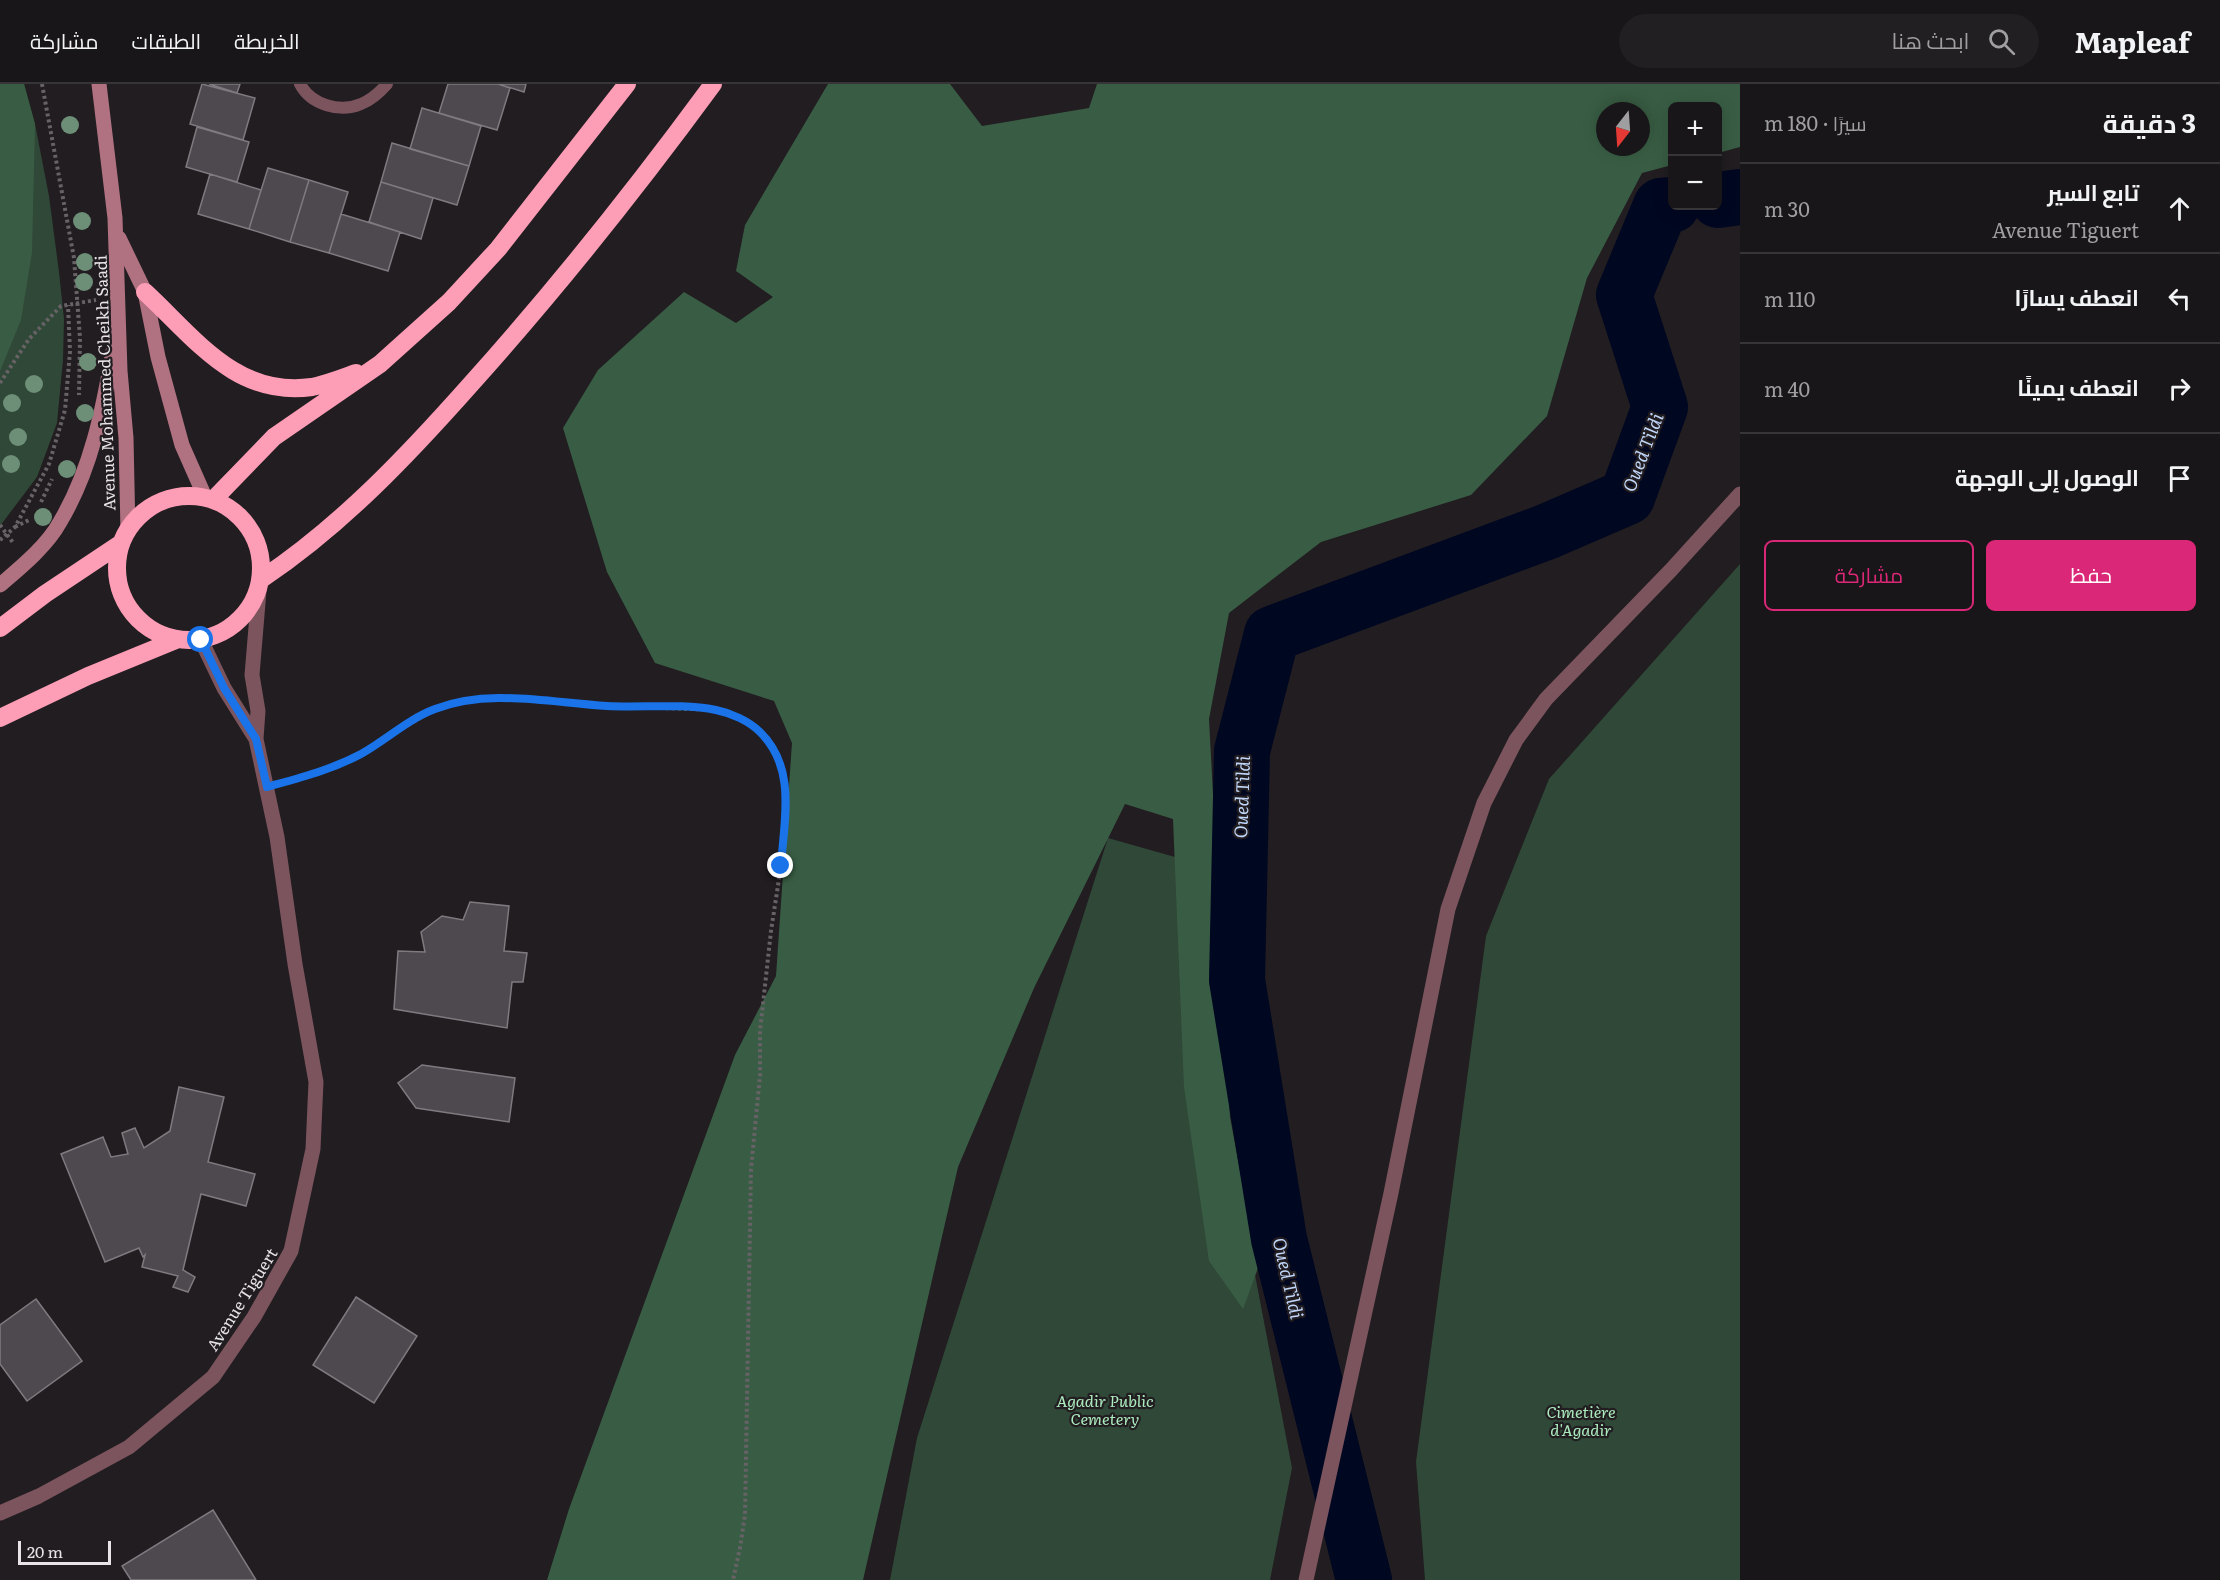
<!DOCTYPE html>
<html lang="ar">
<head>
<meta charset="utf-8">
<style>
	:root { --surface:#191619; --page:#221f22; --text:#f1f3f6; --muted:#9f9fa2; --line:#373538; --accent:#db2777 }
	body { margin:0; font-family:Literata,Cairo,serif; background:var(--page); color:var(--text); direction:rtl }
	.controls { position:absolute; right:18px; top:18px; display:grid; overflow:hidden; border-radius:9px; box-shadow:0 3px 15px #0003 }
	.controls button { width:54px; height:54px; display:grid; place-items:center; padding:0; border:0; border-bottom:2px solid var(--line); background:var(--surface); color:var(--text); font:30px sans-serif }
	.compass { position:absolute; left:1596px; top:18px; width:54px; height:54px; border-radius:50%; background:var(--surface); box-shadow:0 3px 15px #0003; rotate:197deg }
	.scale { position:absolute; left:18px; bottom:15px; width:93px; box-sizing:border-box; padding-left:6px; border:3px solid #e8e5e8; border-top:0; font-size:16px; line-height:21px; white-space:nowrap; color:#e8e5e8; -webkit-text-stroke:4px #211d21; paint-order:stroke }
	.stop { position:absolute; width:18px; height:18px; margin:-14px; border:4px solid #1a73e8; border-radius:50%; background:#fff }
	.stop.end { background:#1a73e8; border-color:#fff; box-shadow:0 2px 6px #0008 }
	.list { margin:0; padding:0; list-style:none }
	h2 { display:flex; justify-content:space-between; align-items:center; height:78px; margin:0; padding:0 24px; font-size:26px }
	h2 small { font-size:20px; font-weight:400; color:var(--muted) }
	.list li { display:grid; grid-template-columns:39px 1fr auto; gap:18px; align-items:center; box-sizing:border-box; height:90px; padding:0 24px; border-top:2px solid var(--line) }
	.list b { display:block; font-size:22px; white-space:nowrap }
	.list p { margin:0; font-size:20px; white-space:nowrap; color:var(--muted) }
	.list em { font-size:20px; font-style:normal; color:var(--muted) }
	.actions { display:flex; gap:12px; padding:18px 24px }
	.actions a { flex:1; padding:14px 0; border:2px solid var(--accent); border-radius:9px; text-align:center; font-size:21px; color:var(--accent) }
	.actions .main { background:var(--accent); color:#fff }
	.icon { flex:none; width:33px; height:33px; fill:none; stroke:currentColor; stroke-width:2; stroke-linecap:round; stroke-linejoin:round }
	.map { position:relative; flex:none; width:1740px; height:1496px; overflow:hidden; direction:ltr }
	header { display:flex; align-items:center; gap:36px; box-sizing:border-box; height:84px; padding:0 30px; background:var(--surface); border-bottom:2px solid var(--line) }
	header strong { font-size:28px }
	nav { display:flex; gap:33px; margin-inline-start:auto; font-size:21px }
	.search { width:420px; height:54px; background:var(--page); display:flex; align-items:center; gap:15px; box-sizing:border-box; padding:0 21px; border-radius:33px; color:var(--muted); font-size:22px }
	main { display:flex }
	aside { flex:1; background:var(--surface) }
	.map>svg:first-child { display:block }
	.green { fill:#304837 }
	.forest { fill:#395d44; fill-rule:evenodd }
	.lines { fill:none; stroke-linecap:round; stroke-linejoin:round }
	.river { stroke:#000721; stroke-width:56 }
	.building { fill:#4e494e; stroke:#7f7a7f; stroke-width:1.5 }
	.path { stroke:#666266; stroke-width:4; stroke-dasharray:3 3; stroke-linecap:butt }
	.lane { stroke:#7b545d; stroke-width:12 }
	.street { stroke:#7b545d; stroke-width:15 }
	.secondary { stroke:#b07181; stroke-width:15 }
	.highway { stroke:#fe9db6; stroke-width:18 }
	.tree { fill:#6d8e77 }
	.route { stroke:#1a73e8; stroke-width:8 }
	.labels { text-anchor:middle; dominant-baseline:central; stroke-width:4.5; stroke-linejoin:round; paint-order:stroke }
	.street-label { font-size:16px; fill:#e8e5e8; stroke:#211d21 }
	.park-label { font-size:16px; font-style:italic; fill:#acebbd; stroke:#211d21 }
	.water-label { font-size:18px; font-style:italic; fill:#c1d7fa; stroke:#211d21 }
</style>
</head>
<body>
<header>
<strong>Mapleaf</strong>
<div class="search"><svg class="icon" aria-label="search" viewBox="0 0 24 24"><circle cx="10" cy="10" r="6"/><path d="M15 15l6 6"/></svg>ابحث هنا</div>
<nav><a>الخريطة</a><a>الطبقات</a><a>مشاركة</a></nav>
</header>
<main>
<aside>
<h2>3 دقيقة<small>سيرًا · 180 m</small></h2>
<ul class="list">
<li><svg class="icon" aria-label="ahead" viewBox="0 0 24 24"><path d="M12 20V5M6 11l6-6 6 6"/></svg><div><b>تابع السير</b><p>Avenue Tiguert</p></div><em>30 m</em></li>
<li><svg class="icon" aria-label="left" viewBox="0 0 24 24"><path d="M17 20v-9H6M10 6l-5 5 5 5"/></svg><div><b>انعطف يسارًا</b></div><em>110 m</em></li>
<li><svg class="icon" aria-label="right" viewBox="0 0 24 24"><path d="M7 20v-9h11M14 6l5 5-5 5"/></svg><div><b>انعطف يمينًا</b></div><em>40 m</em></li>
<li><svg class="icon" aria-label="arrive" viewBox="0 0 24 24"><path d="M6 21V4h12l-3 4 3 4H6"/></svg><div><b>الوصول إلى الوجهة</b></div></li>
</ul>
<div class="actions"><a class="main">حفظ</a><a>مشاركة</a></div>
</aside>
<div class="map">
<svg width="1740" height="1496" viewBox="0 0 1740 1496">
	<rect width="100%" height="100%" fill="#211d21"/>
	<path class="green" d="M0,0H24L35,40L49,112L59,188L64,235L63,276L57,339L37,393L0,442Z
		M1740,480V1496H1425L1416,1378L1486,852L1549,695Z
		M1108,754L1175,773L1292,1384L1270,1496H890L917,1354Z"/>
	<path class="forest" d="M0,0H24L35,40L32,168L21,236L0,287Z
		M828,0H950L982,42L1089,24L1097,0H1740V63L1718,69V22H1672V81L1642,89L1587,194L1547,332L1471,411L1321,458L1229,529L1209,635L1230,1033L1258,1184L1243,1225L1209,1177L1184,1003L1173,735L1125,720L1034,904L958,1083L863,1496H547L569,1425L735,971L776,892L792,659L774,617L655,579L607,488L563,344L598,286L684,208L736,239L773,213L736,187L745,141ZM1605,27H1641V63H1605Z"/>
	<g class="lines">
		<path class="river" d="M1718,116L1740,113
			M1364,1496L1279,1155L1237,896L1242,667L1272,550L1546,448L1627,413L1660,323L1624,211L1661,122L1672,121"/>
	</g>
	<path class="building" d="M202,0L255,14L243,56L190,40Z
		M209,0H240L237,9Z
		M448,0H498L510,4L497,46L439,29Z
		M498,0H526L524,8Z
		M422,24L481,42L469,82L410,65Z
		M197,43L249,58L237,98L186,83Z
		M392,59L469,82L457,121L381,98Z
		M268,84L309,96L290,158L249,145Z
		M210,90L261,106L249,145L198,130Z
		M309,96L348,108L329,169L290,158Z
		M381,98L433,114L421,155L369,138Z
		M341,130L400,148L388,187L329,169Z
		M470,818L509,822L504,867L527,869L523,898H512L507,944L394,925L398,867L425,868L421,848L442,832L463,836Z
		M422,981L515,994L509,1038L416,1024L398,999Z
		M179,1003L224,1013L208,1078L255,1090L246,1122L201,1110L183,1186L195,1193L188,1208L173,1203L178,1192L142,1183L145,1171L143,1173L139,1164L105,1178L61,1070L103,1053L111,1073L128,1070L122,1049L135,1044L144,1064L170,1047Z
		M356,1213L417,1252L374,1319L313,1281Z
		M36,1215L82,1277L27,1317L0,1280V1241Z
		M213,1426L256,1496H131L122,1482Z"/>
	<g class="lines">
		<path class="path" d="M42,0L74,174L80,254L79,311
			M0,299L29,255L61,222L96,216
			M41,418L52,395
			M0,441L14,460
			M15,443L31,435
			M0,456L15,443L49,380L65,326L70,268L68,221
			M289,697L322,688L361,669L435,625L471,617L503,614L608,622L717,626L741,634L760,647L777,671L784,687L785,727L781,782L771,847L760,947V992L751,1085L745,1431L740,1464L733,1496"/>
		<path class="lane" d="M300,0C311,21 340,29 361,20C371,16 380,8 387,0"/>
		<path class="street" d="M201,556L224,604L256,655
			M0,1429L39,1412L129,1363L213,1293L254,1233L291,1167L313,1065L316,998L295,880L277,753L256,655L258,627L252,591L259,507
			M1306,1496L1391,1109L1448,825L1484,719L1516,656L1546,615L1671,486L1740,410"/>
		<path class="secondary" d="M99,0L115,134L120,287L126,354L128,448
			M119,154L145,208L158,273L182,361L205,413
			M0,501C20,484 47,462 60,438C91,386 103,326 113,267"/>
		<path class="highway" d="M145,208C194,253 236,314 312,303C327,300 342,294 356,289
			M117 484a72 72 0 1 1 144 0a72 72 0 1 1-144 0Z
			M213,416L274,353L380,280L449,218L498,165L627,0
			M263,494C342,441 408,371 471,300C558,203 636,105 713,0
			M0,544L45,510L120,460
			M0,634L88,592L176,556"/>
	</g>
	<g class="tree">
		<circle cx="70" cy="41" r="9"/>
		<circle cx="82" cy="137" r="9"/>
		<circle cx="85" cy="178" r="9"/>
		<circle cx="84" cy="198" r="9"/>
		<circle cx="88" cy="278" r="9"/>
		<circle cx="34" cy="300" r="9"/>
		<circle cx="12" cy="319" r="9"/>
		<circle cx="85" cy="329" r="9"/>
		<circle cx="18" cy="353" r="9"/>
		<circle cx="11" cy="380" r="9"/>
		<circle cx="67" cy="385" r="9"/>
		<circle cx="43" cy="433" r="9"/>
	</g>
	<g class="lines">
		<path class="route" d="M201,556L224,604L256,655L267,703C299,694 331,686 361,670C386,656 408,635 435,625C489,604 551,619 607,622C643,624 680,619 716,626C731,629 749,637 760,648C797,684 784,736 781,782"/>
	</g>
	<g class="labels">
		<g class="street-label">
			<text transform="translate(104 299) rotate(-92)">Avenue Mohammed Cheikh Saadi</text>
			<text transform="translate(241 1215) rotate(-58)">Avenue Tiguert</text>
		</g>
		<g class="park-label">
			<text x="1105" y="1316">Agadir Public<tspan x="1105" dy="18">Cemetery</tspan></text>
			<text x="1581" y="1327">Cimetière<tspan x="1581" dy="18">d'Agadir</tspan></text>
		</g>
		<g class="water-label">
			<text transform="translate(1642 368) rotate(-69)">Oued Tildi</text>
			<text transform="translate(1241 713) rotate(-88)">Oued Tildi</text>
			<text transform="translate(1289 1194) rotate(77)">Oued Tildi</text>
		</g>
	</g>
</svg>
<div class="controls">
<button>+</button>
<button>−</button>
</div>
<svg class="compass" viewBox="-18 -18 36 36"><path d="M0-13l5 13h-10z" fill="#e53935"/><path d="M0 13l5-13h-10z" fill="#9f9fa2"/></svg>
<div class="scale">20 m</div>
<div class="stop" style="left:201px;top:556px"></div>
<div class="stop end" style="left:781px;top:782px"></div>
</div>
</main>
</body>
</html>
